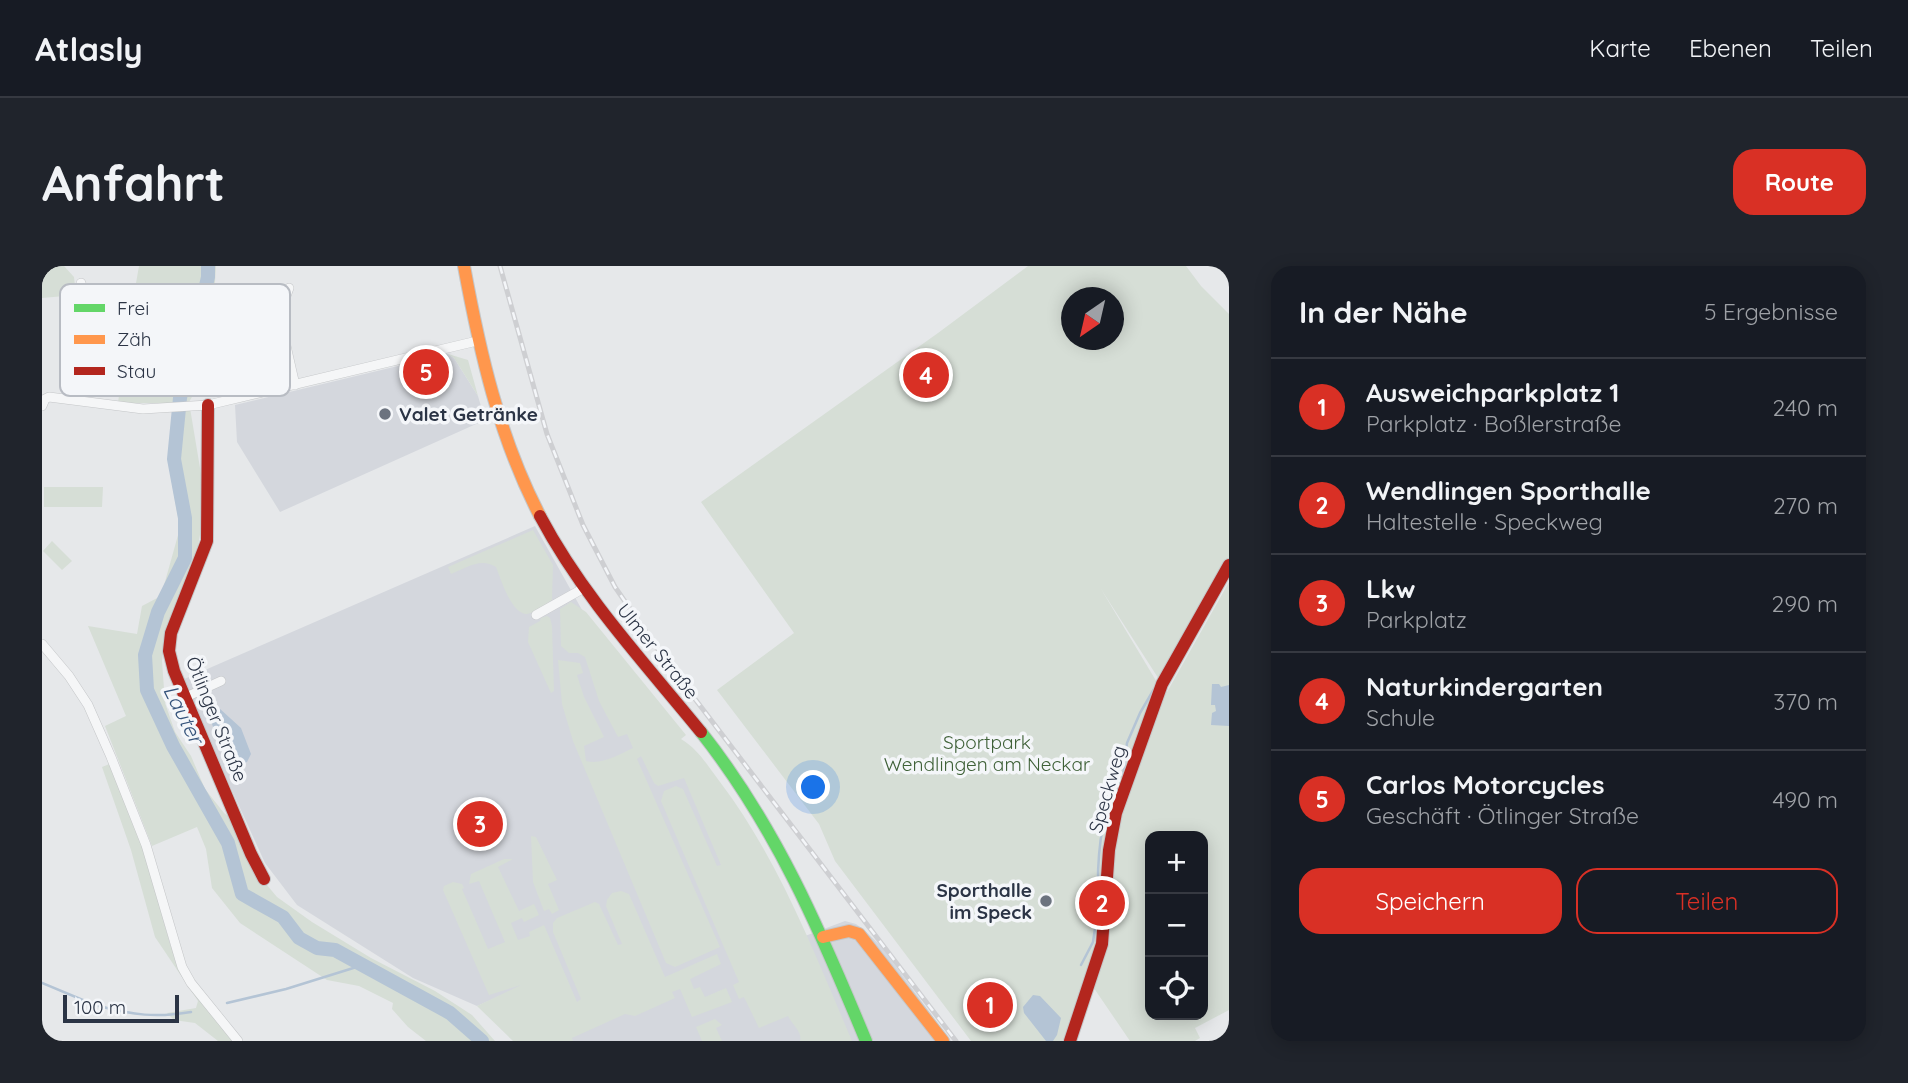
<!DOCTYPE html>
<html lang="de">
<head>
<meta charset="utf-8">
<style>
	:root { --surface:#171b24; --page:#20242c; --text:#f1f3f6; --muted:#9ea1a6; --line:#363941; --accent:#d93025 }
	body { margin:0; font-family:Quicksand,sans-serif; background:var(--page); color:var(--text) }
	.controls { position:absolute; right:21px; bottom:21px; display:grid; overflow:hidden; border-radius:14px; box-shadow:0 4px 18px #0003 }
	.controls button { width:63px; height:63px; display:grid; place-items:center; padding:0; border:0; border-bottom:2px solid var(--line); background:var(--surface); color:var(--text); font:35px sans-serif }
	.compass { position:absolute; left:1019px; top:21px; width:63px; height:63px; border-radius:50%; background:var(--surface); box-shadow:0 4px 18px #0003; rotate:214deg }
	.scale { position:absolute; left:21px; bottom:18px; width:116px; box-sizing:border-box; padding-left:7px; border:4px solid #2b3445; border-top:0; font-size:19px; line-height:24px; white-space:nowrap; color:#2b3445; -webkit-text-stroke:5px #f4f6f9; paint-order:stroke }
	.you { position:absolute; left:772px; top:522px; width:24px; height:24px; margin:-18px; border:5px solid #fff; border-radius:50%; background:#1a73e8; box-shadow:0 0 0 10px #1a73e833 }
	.badge { display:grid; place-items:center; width:46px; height:46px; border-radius:50%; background:var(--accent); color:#fff; font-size:23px; font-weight:700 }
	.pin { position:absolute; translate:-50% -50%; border:4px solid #fff; box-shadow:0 2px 7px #0006 }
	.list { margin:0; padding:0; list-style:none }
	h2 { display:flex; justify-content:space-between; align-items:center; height:91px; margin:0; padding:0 28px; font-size:30px }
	h2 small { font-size:23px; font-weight:400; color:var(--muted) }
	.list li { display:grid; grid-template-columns:46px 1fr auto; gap:21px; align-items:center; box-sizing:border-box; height:98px; padding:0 28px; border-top:2px solid var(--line) }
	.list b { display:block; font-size:26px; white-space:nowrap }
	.list p { margin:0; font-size:23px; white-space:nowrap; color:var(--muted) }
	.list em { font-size:23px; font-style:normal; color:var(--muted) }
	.actions { display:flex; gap:14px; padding:21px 28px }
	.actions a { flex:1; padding:16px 0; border:2px solid var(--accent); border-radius:21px; text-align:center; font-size:24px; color:var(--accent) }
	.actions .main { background:var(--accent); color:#fff }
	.icon { flex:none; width:38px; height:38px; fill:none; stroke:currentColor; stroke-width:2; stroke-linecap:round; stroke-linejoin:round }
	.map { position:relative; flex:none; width:1187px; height:775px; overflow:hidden; border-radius:21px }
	header { display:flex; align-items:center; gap:42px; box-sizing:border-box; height:98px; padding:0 35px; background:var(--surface); border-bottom:2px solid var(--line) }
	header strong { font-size:33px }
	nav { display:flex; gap:38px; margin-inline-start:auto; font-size:24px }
	.intro { display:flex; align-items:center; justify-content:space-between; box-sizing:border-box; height:168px; padding:0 42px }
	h1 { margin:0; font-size:49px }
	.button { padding:18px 32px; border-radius:21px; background:var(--accent); color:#fff; font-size:24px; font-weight:700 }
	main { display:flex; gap:42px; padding:0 42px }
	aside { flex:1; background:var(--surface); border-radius:21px; box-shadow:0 4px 18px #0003 }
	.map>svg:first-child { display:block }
	.built { fill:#d4d7dd }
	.green { fill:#d6ded6; fill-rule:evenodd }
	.water { fill:#b4c4d5 }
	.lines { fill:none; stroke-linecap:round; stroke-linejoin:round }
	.stream { stroke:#b4c4d5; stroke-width:2.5 }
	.river { stroke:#b4c4d5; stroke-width:14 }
	.street-casing { stroke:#c4c6c8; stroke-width:10 }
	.fast-casing { stroke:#c4c6c8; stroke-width:14 }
	.slow-casing { stroke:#c4c6c8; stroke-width:14 }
	.jam-casing { stroke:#c4c6c8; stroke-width:14 }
	.street { stroke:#f5f6f7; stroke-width:9 }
	.fast { stroke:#63d668; stroke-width:12 }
	.slow { stroke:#ff974d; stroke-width:12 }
	.jam { stroke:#b3261e; stroke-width:12 }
	.rail-casing { stroke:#cecfd2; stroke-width:5 }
	.rail { stroke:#f4f6f9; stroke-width:2.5; stroke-dasharray:8; stroke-linecap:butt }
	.poi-dot { fill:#6c737f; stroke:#f4f6f9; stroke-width:2.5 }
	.labels { text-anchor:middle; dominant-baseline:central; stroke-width:7; stroke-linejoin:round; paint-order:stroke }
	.poi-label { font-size:19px; font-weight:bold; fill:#2b3445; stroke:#f4f6f9; text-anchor:start }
	.street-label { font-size:19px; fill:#2b3445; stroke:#f4f6f9 }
	.park-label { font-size:19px; fill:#3f6138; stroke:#f4f6f9 }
	.water-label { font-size:21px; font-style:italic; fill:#34527a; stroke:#f4f6f9 }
	.key { fill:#f4f6f9; stroke:#b8bcc3; stroke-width:2 }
	.key-label { font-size:19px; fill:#2b3445 }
</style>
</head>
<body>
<header>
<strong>Atlasly</strong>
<nav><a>Karte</a><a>Ebenen</a><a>Teilen</a></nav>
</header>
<div class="intro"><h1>Anfahrt</h1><a class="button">Route</a></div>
<main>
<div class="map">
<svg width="1187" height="775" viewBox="0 0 1187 775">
	<rect width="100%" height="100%" fill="#e6e8ea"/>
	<path class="built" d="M406,88L412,92L436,130L443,154L238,246L195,176L193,139Z
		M493,260L558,376L763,670L803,655L814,658L822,664L838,679L909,775H515L487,717L435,740L371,712L255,639L223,597L140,414Z"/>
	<path class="green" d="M0,0H22L32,11L34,29L0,32Z
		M97,0H174L169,79L164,107L147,136L161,220L159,263L153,297L123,370L120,395L123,437L133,466L149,490L163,523L182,547L193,556L219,612L235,631L270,656L329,692L393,725L430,749L453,775H384L366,761L350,743L351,737L317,720L285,714L198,657L170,622L164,583L155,561L110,580L63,460L84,450L46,360L95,368L100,340L119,330L138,262L129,212L131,149L127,137H76L78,122L111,118L116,92L82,85Z
		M986,0H1144L1159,20L1187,48V299L1120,418L1059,323L1116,418L1125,426L1187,316V744L1153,762L1158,772L1153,775H1088L1045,712L1024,775H929L793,595L777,558L675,424L752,367L659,236L896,67ZM1030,32H1072V74H1030ZM1108,570H1161V749H1108Z
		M406,88L426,94L436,130L412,92Z
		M2,221H61L60,241H2Z
		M491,264L511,299L510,334C503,338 493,347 485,348C469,348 459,313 454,301C439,291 424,302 409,308L406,301Z
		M10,275L30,295L20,304L1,285Z
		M529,336L544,346L644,469L639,473C656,483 666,500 678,516C737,594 772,686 810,775H758C761,767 750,758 746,750L717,762L702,731L697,733L691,719L697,716L619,535L622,525L634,520L641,523L675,600L679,599L642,512L616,520L612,517L599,490L595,493L678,681L633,701L624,697L531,475L520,438L516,394L538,397L541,407L535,409L542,431L562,471L542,480L544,495C560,499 576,489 591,482L585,468L576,471L557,435L543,391L536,387H527L519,380L518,343Z
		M505,350L508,352L510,360L512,425L509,427L486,376L487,361L498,355L499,352Z
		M70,497L101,577L128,678L137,699L192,775H176L153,757L132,754L125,747L154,742L156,735L113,671L89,584L60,501Z
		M489,570L494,571L515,614L506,618L517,644L510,648L507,643L502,645L491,616Z
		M462,593H471L456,601L477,645L492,638L497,649L482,656L480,652L469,657L476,674L488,670L487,666L502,659L535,736L539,733L511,666V657L515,652L553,636L557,638L576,679L580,678L564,640L565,634L570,627L579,625L587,628L623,711L675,688L679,698L648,713L652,723L658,721L663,731L684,722L690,736L650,751L638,723L630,726L633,732L593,750L583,748L530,772L531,775H471L435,740L479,719L447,729L401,624L402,620L411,616L420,618L422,622L420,623L446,683L463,676L437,615L427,618L429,608Z
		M673,753L680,759L674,762L680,775H660L654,761Z"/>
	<path class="water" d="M1170,418H1177L1179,421L1187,419V460L1169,459L1170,447L1174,445L1173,439H1169Z
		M177,442L199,462L209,488L205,496L197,499L182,490L167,450L170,444Z
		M991,729L998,730L1019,752L1015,769L1011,775H1004L982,747L981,741Z"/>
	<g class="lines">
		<path class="stream" d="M1081,511L1085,477L1098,447L1112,423
			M1056,637C1055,602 1057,549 1076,519
			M1039,699L1051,676L1055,649
			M0,717L48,737
			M185,737L244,723L321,699
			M57,740C91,749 114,752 149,746"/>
		<path class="river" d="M166,0V11L138,132L132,193L143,252V292L116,346L103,389L105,424L131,480L186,577L200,628L241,651L257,672L275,682L293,684L408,747L440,775"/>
		<defs>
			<path id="street" d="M247,22L237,49L253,119
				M32,134L42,27L39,17
				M0,140L3,133L7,131L101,143L166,139L435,75
				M494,349L542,322
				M0,378L27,410L46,439L69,491L104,579L140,701L149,717L196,775
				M144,431L179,415"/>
			<path id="fast" d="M659,466C734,561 778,664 824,775"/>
			<path id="slow" d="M422,0C438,87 457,171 498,250
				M781,671L807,665L817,668L901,775"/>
			<path id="jam" d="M166,139L165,275L129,367L127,385L132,405L209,588L222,613
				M498,250C541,331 602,396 659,466
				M1028,775L1060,678L1067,584L1074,547L1120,418L1187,299"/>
		</defs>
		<use href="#street" class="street-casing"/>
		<use href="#fast" class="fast-casing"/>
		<use href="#slow" class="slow-casing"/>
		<use href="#jam" class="jam-casing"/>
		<use href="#street" class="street"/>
		<use href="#fast" class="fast"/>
		<use href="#slow" class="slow"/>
		<use href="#jam" class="jam"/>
		<defs>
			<path id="rail" d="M458,0L505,168L541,259L573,321L624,395L914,775"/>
		</defs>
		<use href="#rail" class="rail-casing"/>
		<use href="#rail" class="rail"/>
	</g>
	<g class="poi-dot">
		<circle cx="343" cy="148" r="7"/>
		<circle cx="1004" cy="635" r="7"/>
	</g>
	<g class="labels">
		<g class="poi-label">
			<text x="357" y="148">Valet Getränke</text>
			<text x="990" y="624" text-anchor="end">Sporthalle<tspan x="990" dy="22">im Speck</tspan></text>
		</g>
		<g class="street-label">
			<text transform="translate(616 385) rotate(51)">Ulmer Straße</text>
			<text transform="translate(175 453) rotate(68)">Ötlinger Straße</text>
			<text transform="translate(1065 523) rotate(-74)">Speckweg</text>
		</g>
		<g class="park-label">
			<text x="945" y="476">Sportpark<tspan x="945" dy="22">Wendlingen am Neckar</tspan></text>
		</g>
		<g class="water-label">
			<text transform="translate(142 448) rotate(63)">Lauter</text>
		</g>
	</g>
	<rect x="18" y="18" width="230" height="112" rx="10" class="key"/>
	<rect x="32" y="38" width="31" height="8" fill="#63d668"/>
	<rect x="32" y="69" width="31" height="9" fill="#ff974d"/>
	<rect x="32" y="101" width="31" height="8" fill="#b3261e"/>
	<g class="key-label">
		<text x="75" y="49">Frei</text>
		<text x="75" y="80">Zäh</text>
		<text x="75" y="112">Stau</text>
	</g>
</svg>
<div class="controls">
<button>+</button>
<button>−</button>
<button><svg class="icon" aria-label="locate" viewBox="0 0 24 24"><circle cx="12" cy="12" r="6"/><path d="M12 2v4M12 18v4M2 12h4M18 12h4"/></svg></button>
</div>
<svg class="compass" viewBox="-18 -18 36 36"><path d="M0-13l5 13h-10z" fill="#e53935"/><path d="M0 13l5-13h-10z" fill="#9ea1a6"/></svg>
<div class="scale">100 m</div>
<div class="you"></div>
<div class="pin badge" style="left:948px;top:739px">1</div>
<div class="pin badge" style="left:1060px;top:637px">2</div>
<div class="pin badge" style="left:438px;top:558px">3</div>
<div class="pin badge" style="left:884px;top:109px">4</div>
<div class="pin badge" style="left:384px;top:106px">5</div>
</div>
<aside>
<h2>In der Nähe<small>5 Ergebnisse</small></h2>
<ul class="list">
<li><span class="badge">1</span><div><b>Ausweichparkplatz 1</b><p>Parkplatz · Boßlerstraße</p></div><em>240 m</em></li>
<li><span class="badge">2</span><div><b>Wendlingen Sporthalle</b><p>Haltestelle · Speckweg</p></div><em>270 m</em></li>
<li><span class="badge">3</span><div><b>Lkw</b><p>Parkplatz</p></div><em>290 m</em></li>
<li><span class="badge">4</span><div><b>Naturkindergarten</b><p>Schule</p></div><em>370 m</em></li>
<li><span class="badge">5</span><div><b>Carlos Motorcycles</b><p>Geschäft · Ötlinger Straße</p></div><em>490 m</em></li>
</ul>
<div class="actions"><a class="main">Speichern</a><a>Teilen</a></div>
</aside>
</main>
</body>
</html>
